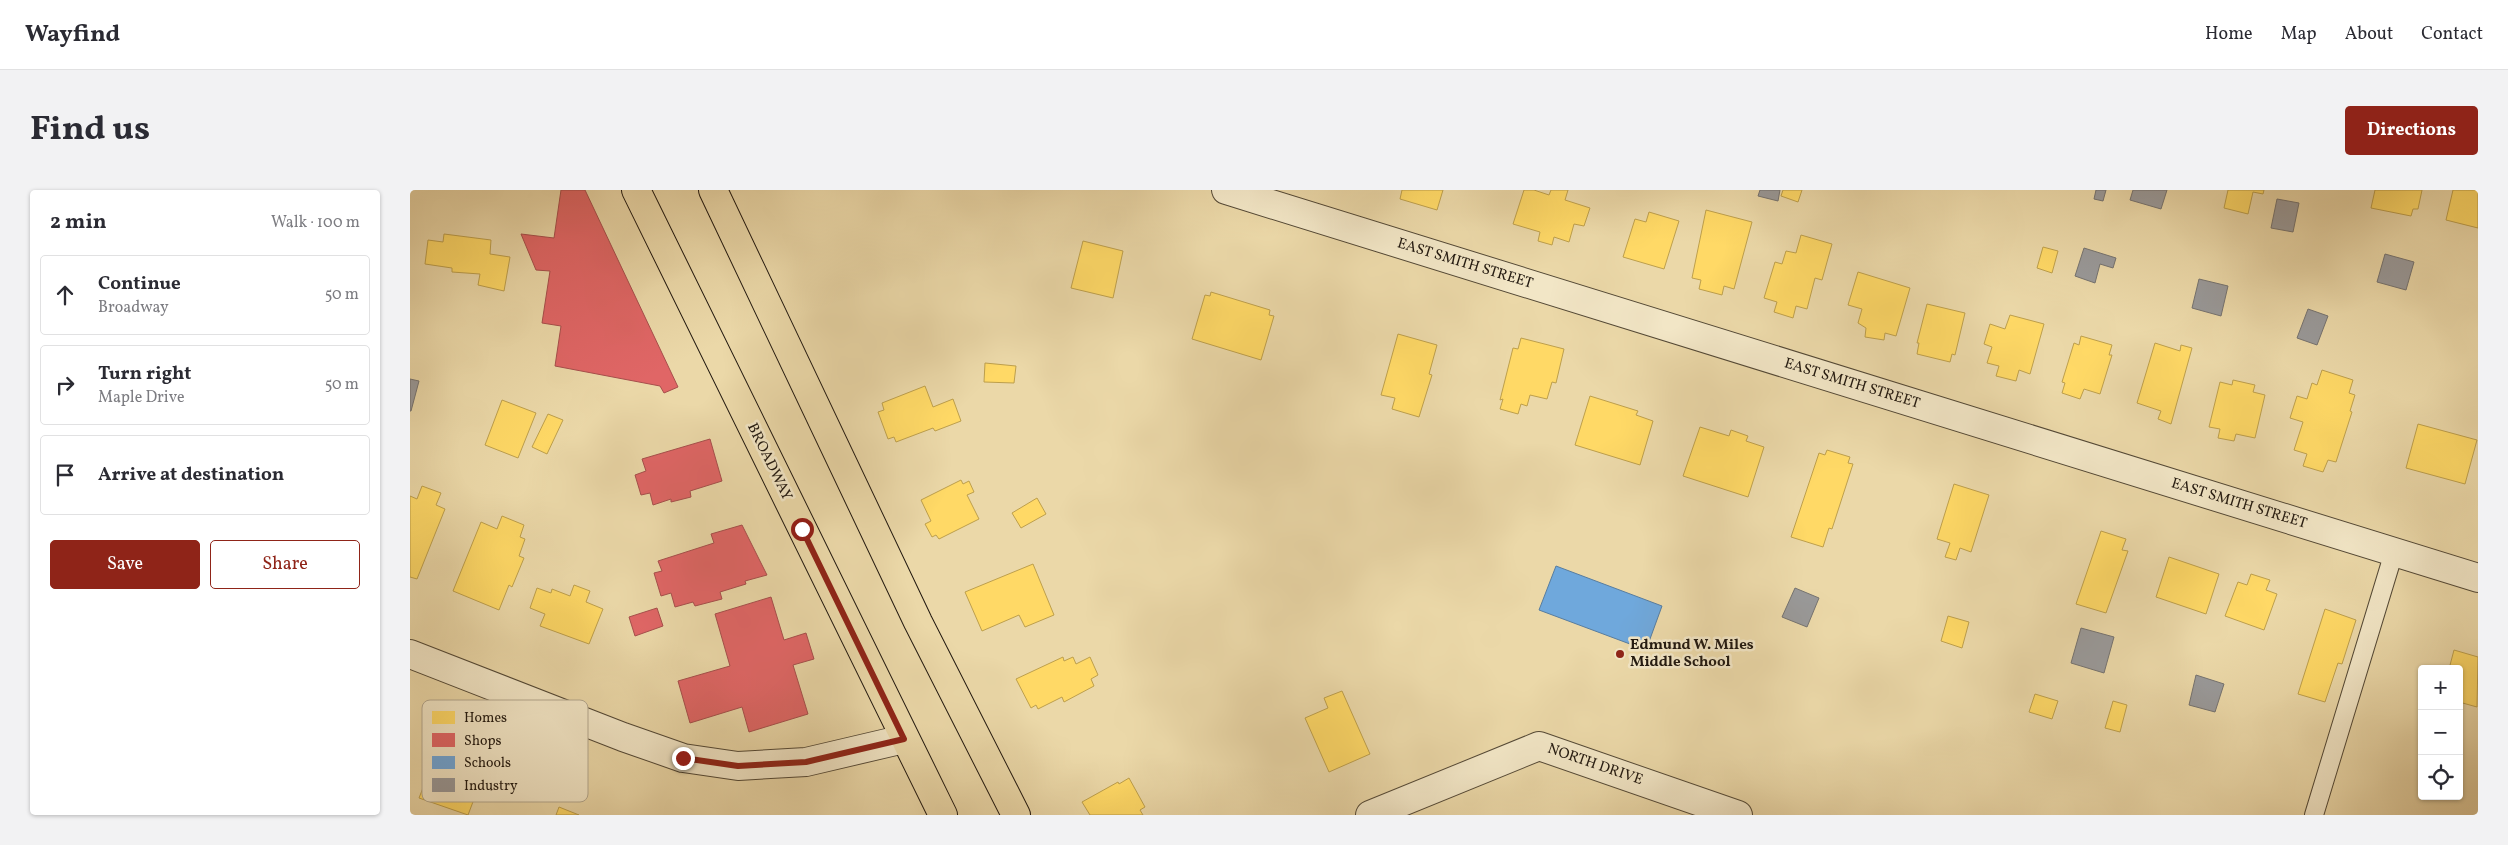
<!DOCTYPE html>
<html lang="en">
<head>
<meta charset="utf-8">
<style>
	:root { --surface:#fff; --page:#f2f2f3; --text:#2b2b33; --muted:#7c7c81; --line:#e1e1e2; --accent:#8f2418 }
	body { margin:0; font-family:Vollkorn,serif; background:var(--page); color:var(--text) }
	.controls { position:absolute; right:15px; bottom:15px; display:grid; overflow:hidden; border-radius:5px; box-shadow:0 1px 4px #0004 }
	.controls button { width:45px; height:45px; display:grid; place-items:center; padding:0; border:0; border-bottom:1px solid var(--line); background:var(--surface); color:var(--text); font:25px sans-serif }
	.stop { position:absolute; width:15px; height:15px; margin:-11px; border:4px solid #8f2418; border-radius:50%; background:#fff }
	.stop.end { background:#8f2418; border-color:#fff; box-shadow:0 1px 5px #0008 }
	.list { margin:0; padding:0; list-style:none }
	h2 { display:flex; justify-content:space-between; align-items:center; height:65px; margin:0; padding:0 20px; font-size:21px }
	h2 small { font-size:16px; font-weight:400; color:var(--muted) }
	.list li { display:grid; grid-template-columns:32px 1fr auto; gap:15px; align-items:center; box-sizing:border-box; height:80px; margin:0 10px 10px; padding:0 10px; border:1px solid var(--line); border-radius:5px }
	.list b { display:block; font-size:19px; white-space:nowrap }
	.list p { margin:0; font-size:16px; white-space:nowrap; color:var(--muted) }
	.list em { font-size:16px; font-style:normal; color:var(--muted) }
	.actions { display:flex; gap:10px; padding:15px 20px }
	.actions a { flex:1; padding:11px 0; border:1px solid var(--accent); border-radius:5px; text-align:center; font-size:18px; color:var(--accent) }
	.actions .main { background:var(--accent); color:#fff }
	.icon { flex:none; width:28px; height:28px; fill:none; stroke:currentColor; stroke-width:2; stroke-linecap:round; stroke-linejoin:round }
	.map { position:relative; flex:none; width:2068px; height:625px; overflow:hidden; border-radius:5px }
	header { display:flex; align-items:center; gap:30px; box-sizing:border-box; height:70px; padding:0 25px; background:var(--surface); border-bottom:1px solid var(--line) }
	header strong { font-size:24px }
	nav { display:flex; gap:28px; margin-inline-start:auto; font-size:18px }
	.intro { display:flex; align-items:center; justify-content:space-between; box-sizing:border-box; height:120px; padding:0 30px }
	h1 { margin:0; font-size:35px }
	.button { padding:12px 22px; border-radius:5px; background:var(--accent); color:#fff; font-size:18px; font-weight:700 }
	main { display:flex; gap:30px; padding:0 30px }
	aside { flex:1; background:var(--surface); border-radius:5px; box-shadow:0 1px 4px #0004 }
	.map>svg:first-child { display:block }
	.homes { fill:#ffd966; stroke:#bd9f4c }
	.shops { fill:#e06666; stroke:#a74f4c }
	.schools { fill:#6fa8dc; stroke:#587d9f }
	.industry { fill:#999; stroke:#757370 }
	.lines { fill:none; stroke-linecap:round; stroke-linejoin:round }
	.service-casing { stroke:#544936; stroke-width:20 }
	.minor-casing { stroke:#544936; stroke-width:30 }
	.primary-casing { stroke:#221910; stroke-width:30 }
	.service { stroke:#f2e6c6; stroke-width:18 }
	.minor { stroke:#f2e6c6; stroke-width:28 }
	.primary { stroke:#ebd8a8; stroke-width:28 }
	.route { stroke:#8f2418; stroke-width:6 }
	.poi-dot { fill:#8f2418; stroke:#f2e6c6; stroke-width:2 }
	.labels { text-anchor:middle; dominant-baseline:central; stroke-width:5; stroke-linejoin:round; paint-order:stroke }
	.street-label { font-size:15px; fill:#221910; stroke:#f2e6c6 }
	.poi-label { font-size:15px; font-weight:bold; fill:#221910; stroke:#f2e6c6; text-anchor:start }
	.key { fill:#f2e6c6; stroke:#b4a88f; stroke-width:1 }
	.key-label { font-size:14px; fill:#221910 }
</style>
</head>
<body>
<header>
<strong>Wayfind</strong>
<nav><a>Home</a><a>Map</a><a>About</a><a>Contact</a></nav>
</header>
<div class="intro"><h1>Find us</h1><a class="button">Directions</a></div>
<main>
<aside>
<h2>2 min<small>Walk · 100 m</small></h2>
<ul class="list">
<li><svg class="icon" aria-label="ahead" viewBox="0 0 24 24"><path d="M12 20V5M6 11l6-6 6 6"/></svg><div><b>Continue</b><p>Broadway</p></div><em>50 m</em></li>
<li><svg class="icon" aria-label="right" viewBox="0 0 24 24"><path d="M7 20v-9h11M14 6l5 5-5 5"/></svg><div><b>Turn right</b><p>Maple Drive</p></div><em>50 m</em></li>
<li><svg class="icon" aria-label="arrive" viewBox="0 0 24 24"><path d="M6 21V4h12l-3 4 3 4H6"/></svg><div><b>Arrive at destination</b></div></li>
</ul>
<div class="actions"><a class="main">Save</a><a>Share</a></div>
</aside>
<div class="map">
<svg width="2068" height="625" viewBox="0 0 2068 625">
	<rect width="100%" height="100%" fill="#ebd8a8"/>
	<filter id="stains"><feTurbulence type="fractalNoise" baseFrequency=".004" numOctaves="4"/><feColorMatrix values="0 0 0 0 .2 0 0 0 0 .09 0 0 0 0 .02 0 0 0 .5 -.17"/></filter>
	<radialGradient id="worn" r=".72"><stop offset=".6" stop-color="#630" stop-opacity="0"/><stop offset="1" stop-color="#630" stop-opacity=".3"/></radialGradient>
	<path class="homes" d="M992,0H1033L1027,20L990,9Z
		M1114,0H1124L1139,5L1141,0H1158L1155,10L1180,18L1174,36L1164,34L1159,52L1144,47L1142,55L1128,51L1130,42L1103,34Z
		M1373,0H1392L1388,12L1371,6Z
		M1818,0H1854L1853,4L1843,2L1838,24L1814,18Z
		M1965,0H2012L2008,19H2003L2001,26L1961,18Z
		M2043,0H2068V38L2036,30Z
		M1296,20L1342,32L1324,99L1314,96L1312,105L1289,99L1291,90L1282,88Z
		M1239,22L1269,31L1254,79L1213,67L1225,29L1236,32Z
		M34,44L81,50L80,64L100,67L94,101L68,95L70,84L42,82V78L15,74L18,50L33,52Z
		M1391,45L1422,54L1412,90L1405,88L1397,119L1386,116L1383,128L1364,122L1367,112L1354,108L1365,72L1372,74L1376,61L1386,63Z
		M673,51L713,61L703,108L661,98Z
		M1633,57L1648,61L1642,83L1627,78Z
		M1448,82L1500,98L1486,146L1475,143L1474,150L1455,147L1456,138L1448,133L1452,119L1438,115Z
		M801,102L860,120L859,125L864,126L851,170L782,149L795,105L800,106Z
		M1517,114L1555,123L1545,165L1542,164L1540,172L1507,164L1509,153H1507Z
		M1600,125L1634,134L1620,184L1609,180L1606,191L1586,186L1589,176L1577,173L1582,157L1574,154L1580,134L1595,139Z
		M988,144L1027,155L1019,184L1022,185L1009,227L982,219L985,208L971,205Z
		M1671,146L1702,155L1699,165H1702L1690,204L1674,199L1670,209L1652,203L1655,193L1652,192L1664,153L1669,155Z
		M1111,148L1154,159L1146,193L1142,192L1137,209L1120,205L1117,216L1111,214L1108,224L1090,219L1093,209L1090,210L1103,158L1108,159Z
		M1745,153L1770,161L1771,155L1782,158L1761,234L1748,229L1751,221L1727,213Z
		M575,173L606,176L604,193L574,192Z
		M1912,180L1943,190L1939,203L1945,205L1940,221L1942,222L1926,272L1918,270L1913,282L1893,276L1897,264L1884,260L1893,232L1880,228L1887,206L1897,209L1902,193L1907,195Z
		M1823,190L1845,195L1843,202L1855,205L1845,248L1826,244L1824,251L1808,248L1810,239L1799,237L1810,192L1822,195Z
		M515,196L523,217L543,209L551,231L525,241L523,238L486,252L484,247L478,249L468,222L474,220L472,213Z
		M1180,206L1228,221L1226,225L1243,231L1230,275L1165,255Z
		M92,210L126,223L108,268L75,255Z
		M138,224L153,230L137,264L122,257Z
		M2008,234L2067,250L2055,294L1996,278Z
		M1290,237L1319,246L1321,240L1338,246L1336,251L1354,257L1338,307L1273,286Z
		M1417,260L1440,267L1438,273L1443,274L1422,339L1419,338L1413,357L1381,347L1409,263L1415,265Z
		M551,290L553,294L559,291L564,302L557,305L569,329L529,349L526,345L522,347L515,334L521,331L511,310Z
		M1544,294L1579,305L1561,362L1550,358L1546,370L1535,367L1540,353L1527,349Z
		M12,296L31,303L26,315L35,319L7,389L0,387V306L7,309Z
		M627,308L636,324L611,338L602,323Z
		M92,326L114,335L110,347L115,349L109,366L114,368L102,397L99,395L89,420L43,401L71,332L87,339Z
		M1691,341L1716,349L1712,360L1718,361L1696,423L1666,414Z
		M1759,367L1809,384L1796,424L1746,407Z
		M623,374L644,425L615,437L609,425L572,441L555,402Z
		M1841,384L1860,390L1856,400L1867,404L1854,440L1815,426L1828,392L1837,395Z
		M164,395L180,401L176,412L193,419L179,454L130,436L135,424L120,418L127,398L141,403L142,399L160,406Z
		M1915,419L1946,430L1932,474L1928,473L1915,512L1888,504Z
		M1538,426L1559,432L1552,458L1531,451Z
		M2044,460L2068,467L2067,517L2049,512V479H2039Z
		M653,467L654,471L663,467L666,474L680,467L688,485L681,489L684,496L654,512L652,507L628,519L626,515L621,518L606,489Z
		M932,501L960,564L919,582L895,528L918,518L914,508Z
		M1625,504L1648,511L1642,529L1619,522Z
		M1703,511L1717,515L1710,542L1695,538Z
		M24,570L72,588L58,625L9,608Z
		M719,588L735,617L730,620L733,625H680L672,612L708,592L709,594Z
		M149,617L169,625H146Z"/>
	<path class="shops" d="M151,0H175L268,197L254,203L250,196L145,176L151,136L132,133L140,81L126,80L111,44L144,48Z
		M300,249L312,291L280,301L281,307L261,312V309L243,315L240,303L231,305L225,285L236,281L232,269Z
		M332,335L357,385L335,391L336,394L310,402L312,409L285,416L283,412L265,417L261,403L251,406L244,383L252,381L248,371L304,353L301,344Z
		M361,407L374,450L396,443L404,469L383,475L398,524L339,542L332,517L280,533L268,491L320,476L305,424Z
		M247,418L253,436L225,446L219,427Z"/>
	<path class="schools" d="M1146,376L1252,416L1236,460L1129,420Z"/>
	<path class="industry" d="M1350,0H1370L1368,11L1348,6Z
		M1686,0H1696L1693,11L1684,9Z
		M1723,0H1757L1751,19L1720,10Z
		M1867,9L1889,13L1883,42L1861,38Z
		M1674,58L1706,68L1703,78L1690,74L1685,93L1665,86Z
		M1975,64L2004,72L1996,100L1967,92Z
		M1789,89L1818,96L1811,126L1782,118Z
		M1898,119L1918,126L1907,155L1887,148Z
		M0,189L9,191L1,221H0Z
		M1385,398L1409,408L1397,437L1372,427Z
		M1671,438L1704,447L1694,483L1661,473Z
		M1786,485L1814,494L1805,522L1779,515Z"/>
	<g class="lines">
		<defs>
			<path id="service" d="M1904,625L1984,362"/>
			<path id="minor" d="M816,0L2068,388
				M0,464L213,547L273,568L328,576L396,572L494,549
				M960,625L1129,556L1328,625"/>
			<path id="primary" d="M226,0L533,625
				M303,0L508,432L606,625"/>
		</defs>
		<use href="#service" class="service-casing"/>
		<use href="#minor" class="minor-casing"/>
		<use href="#primary" class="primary-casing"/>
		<use href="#service" class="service"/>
		<use href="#minor" class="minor"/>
		<use href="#primary" class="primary"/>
	</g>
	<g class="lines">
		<path class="route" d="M273,568L328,576L396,572L494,549L392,339"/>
	</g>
	<circle class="poi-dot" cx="1210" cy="464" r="5"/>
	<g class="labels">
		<g class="street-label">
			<text transform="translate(1055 74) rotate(17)">EAST SMITH STREET</text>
			<text transform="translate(1442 194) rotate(17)">EAST SMITH STREET</text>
			<text transform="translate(359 272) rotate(64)">BROADWAY</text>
			<text transform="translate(1829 314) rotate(17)">EAST SMITH STREET</text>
			<text transform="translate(1185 575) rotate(19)">NORTH DRIVE</text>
		</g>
		<g class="poi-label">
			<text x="1220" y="455">Edmund W. Miles<tspan x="1220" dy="17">Middle School</tspan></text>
		</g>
	</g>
	<rect x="12" y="510" width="166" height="102" rx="8" class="key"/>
	<rect x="22" y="521" width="23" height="13" fill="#ffd966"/>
	<rect x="22" y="543" width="23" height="14" fill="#e06666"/>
	<rect x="22" y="566" width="23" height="13" fill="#6fa8dc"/>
	<rect x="22" y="588" width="23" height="14" fill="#999"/>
	<g class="key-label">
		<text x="54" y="532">Homes</text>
		<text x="54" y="555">Shops</text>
		<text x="54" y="577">Schools</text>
		<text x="54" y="600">Industry</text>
	</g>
	<rect width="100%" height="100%" filter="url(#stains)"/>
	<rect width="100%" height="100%" fill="url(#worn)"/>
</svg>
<div class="controls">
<button>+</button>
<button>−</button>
<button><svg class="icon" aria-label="locate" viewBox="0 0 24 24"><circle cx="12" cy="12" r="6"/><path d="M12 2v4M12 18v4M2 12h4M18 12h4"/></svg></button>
</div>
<div class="stop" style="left:392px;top:339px"></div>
<div class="stop end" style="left:273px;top:568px"></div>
</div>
</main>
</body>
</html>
